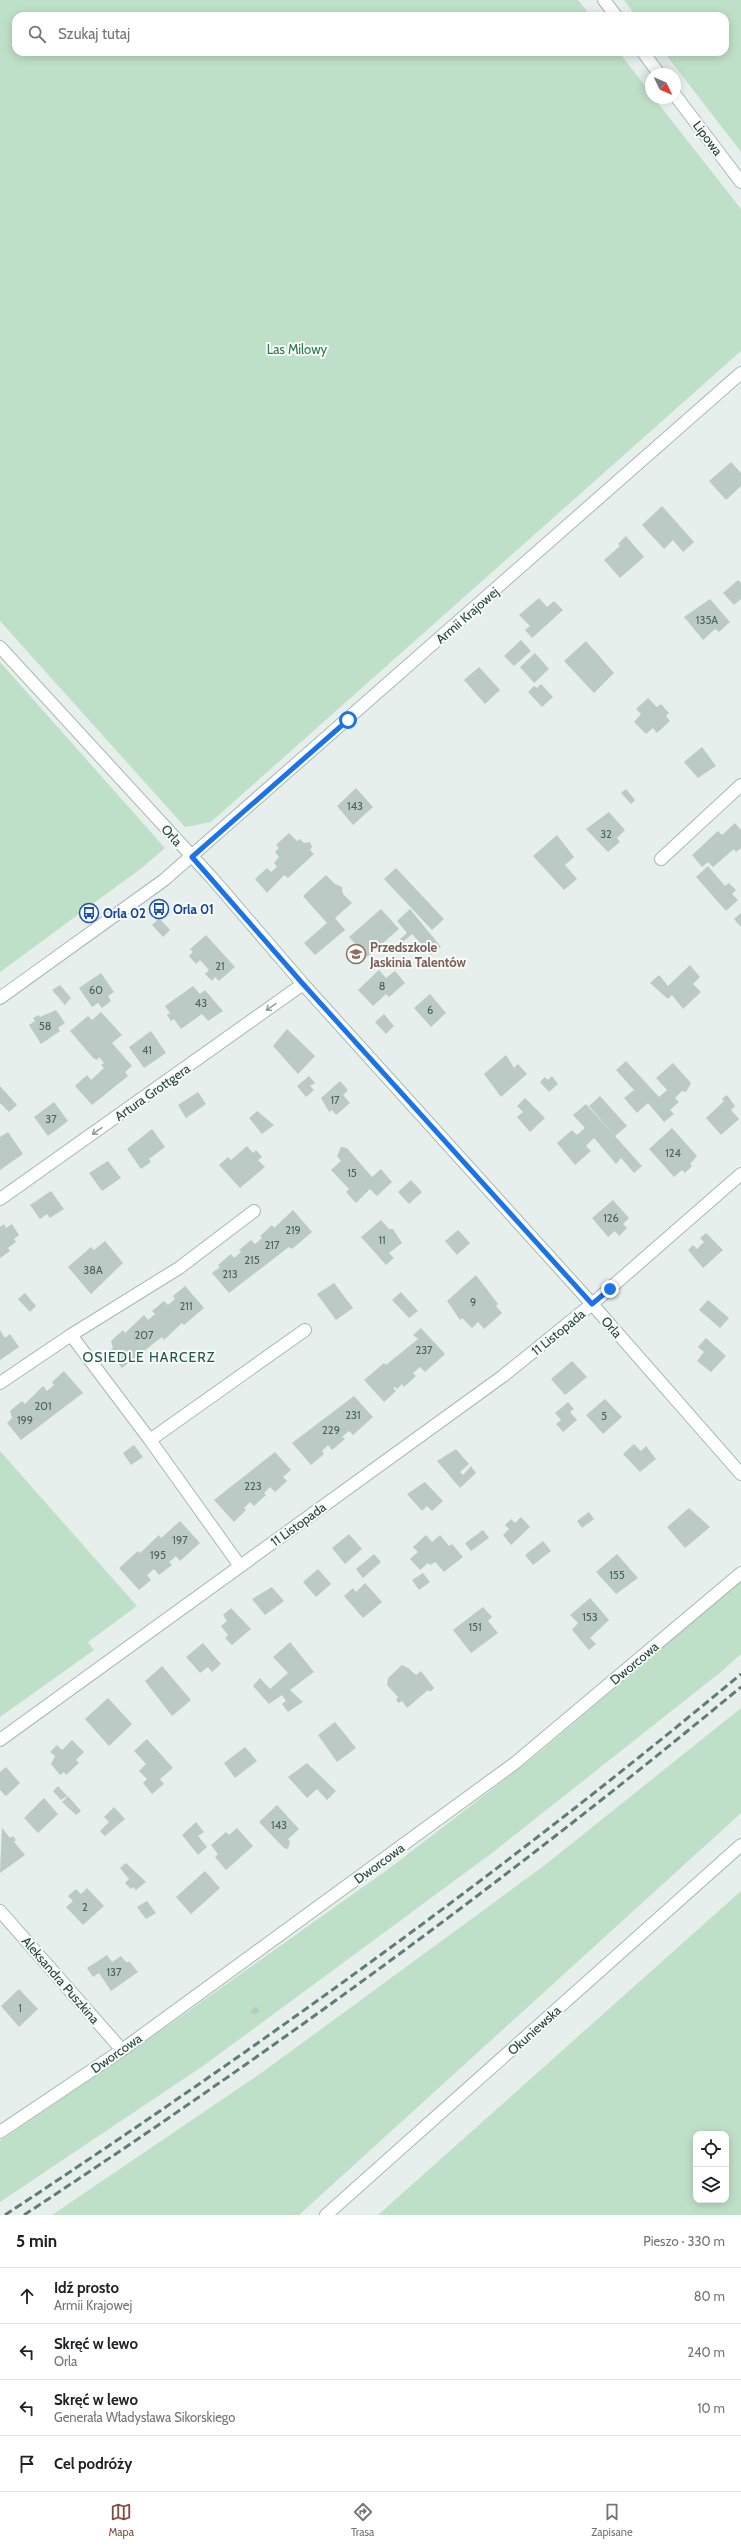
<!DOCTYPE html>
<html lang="pl">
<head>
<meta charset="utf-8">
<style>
	:root { --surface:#fff; --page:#f2f2f2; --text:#202124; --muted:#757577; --line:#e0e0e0; --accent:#7f4e3f }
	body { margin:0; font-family:Cabin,sans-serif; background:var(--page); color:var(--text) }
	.controls { position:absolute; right:12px; bottom:12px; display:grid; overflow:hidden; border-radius:8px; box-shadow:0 2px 10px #0003 }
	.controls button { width:36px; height:36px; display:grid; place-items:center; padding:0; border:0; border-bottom:1px solid var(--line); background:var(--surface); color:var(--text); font:20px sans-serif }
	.compass { position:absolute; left:645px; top:68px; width:36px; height:36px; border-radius:50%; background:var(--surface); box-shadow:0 2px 10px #0003; rotate:134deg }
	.stop { position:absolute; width:12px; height:12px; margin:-9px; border:3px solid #1a73e8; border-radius:50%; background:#fff }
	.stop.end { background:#1a73e8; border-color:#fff; box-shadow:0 1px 4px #0008 }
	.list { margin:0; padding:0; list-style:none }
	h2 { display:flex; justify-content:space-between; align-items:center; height:52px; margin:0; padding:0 16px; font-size:17px }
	h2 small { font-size:13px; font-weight:400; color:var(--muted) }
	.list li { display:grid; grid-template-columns:26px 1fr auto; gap:12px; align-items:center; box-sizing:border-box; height:56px; padding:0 16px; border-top:1px solid var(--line) }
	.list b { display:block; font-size:15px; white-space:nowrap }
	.list p { margin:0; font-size:13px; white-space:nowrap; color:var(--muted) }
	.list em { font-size:13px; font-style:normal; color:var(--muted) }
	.icon { flex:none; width:22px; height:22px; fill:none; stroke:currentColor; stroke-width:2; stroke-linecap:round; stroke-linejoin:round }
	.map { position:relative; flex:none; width:741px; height:2215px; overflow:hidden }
	.search { position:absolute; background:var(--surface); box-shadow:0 2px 10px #0003; left:12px; right:12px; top:12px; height:44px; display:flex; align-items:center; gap:10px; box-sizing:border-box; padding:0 14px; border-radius:12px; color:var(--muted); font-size:15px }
	.sheet { height:276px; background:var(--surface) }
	nav { display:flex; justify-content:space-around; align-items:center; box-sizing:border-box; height:56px; border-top:1px solid var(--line); background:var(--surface); font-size:11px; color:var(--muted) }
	nav a { display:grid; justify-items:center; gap:2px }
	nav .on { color:var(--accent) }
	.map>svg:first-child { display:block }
	.green { fill:#bfe0c8; fill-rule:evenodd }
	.building { fill:#bbcac4 }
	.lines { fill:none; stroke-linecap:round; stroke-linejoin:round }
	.minor-casing { stroke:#a8b8b2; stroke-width:14 }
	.tertiary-casing { stroke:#a8b8b2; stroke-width:14 }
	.secondary-casing { stroke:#a4bbb3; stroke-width:14 }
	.minor { stroke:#fff; stroke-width:12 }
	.tertiary { stroke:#fff; stroke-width:12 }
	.secondary { stroke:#fff; stroke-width:12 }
	.rail { stroke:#5f7d75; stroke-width:3; stroke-dasharray:8 4; stroke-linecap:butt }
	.oneway { stroke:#92a09c }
	.route { stroke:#1a73e8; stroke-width:5 }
	.labels { text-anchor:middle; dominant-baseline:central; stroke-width:4; stroke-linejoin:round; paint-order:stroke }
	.number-label { font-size:11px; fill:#4a645c }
	.street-label { font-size:13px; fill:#24423a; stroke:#f7fbf9 }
	.park-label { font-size:13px; fill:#2d7a4b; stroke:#f7fbf9 }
	.transit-label { font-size:13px; font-weight:bold; fill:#164399; stroke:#f7fbf9; text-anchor:start }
	.education-label { font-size:13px; font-weight:bold; fill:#785e54; stroke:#f7fbf9; text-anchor:start }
	.neighbourhood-label { font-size:14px; letter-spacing:1px; fill:#1f5548; stroke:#f7fbf9 }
</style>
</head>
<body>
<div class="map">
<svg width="741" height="2215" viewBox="0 0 741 2215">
	<rect width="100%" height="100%" fill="#e6efeb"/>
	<path class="green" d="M0,0H578L591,16H16V52H619L651,94V98H654L741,209V351L211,822L185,827L0,621Z
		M624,0H741V152L664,52H725V16H636Z
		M0,662L165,848L143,867L0,972Z
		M0,1451L137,1606L88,1642L94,1650L0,1717Z
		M741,1581V1654L722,1671L492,1853L203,2066L0,2202V2141L138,2047L391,1867L534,1757Z
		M741,1708V1813L299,2215H52L264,2071L545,1865Z
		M741,1891V2215H378ZM696,2134H726V2200H696Z"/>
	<path class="building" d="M731,462L741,473V486L726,500L709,481Z
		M662,506L694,542L683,552L673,540L664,549L642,525Z
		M626,536L644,557L620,578L604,560L620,546L618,544Z
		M738,580L741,583V599L734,605L723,593Z
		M539,598L547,607L554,601L563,610L532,638L525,630L530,626L519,615Z
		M710,599L730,622L719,632L715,629L703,640L684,617Z
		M521,640L531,651L514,666L504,656Z
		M586,641L614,673L594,693L564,661Z
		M535,653L549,669L534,683L520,667Z
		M479,667L500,690L485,704L464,680Z
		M541,684L553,697L542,707L528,692L534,686L537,688Z
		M648,698L657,707L661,704L669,713L666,716L670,721L657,733L653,728L646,734L634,722L641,714L636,709Z
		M702,747L716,766L698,778L684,762Z
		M356,788L373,807L353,825L337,806Z
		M626,789L635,800L631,804L621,793Z
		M609,812L625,830L617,838L620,842L608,852L586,829Z
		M735,823L741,830V848L736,852L734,849L713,867L708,862L702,867L692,855L718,831L722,835Z
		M289,833L297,841L300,839L304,843L310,842L312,847L310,850L314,854L288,878L284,875L267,893L255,879L267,868L271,872L277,867L274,863L279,857L275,852L279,848L276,845Z
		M557,835L574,857L565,865L577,879L564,890L533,856Z
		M708,866L725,886L729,883L736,890L732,894L738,900L726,911L696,877Z
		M396,868L444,919L432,930L384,879Z
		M326,875L335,884L342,887L343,894L352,903L335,918L345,930L315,955L304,943L327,923L303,896Z
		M381,909L399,929L367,957L349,937Z
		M410,909L441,947L431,955L412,934L403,942L400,939L407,933L397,921Z
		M741,913V927L734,919Z
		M159,918L170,930L163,937L152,925Z
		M206,935L235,967L219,981L215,977L212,981L205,974L209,970L200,960L196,964L189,956L193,952L190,949Z
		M690,965L700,977L693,984L701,992L683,1009L672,995L668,999L650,983L659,975L668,986Z
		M379,970L386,978L395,971L405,983L389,997L386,994L373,1006L358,990Z
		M101,973L114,992L108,996L111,1001L102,1008L98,1003L92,1007L79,988Z
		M60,985L71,998L65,1005L52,990Z
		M193,986L200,994L205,990L223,1011L208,1021L202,1014L181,1029L174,1019L171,1021L167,1015L170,1013L165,1006Z
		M430,994L446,1013L431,1027L414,1008Z
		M56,1010L65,1023L58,1028L60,1031L41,1044L29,1025L35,1021L33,1018L39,1015L40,1017Z
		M101,1012L122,1035L112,1043L132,1066L125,1072L128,1076L92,1105L75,1086L87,1075L91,1080L104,1068L101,1065L104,1063L99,1057L97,1060L93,1058L70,1031L88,1016L92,1020Z
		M384,1014L394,1026L386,1034L375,1022Z
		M287,1029L315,1056L298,1074L273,1046Z
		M151,1031L166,1053L144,1068L129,1047Z
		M506,1055L514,1068L518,1064L527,1074L501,1097L484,1074Z
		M626,1061L659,1097L667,1090L656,1078L673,1063L691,1083L686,1092L682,1091L675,1098L679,1102L670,1110L674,1114L664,1122L648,1103L637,1113L624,1098L634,1090L616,1070Z
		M309,1076L315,1083L310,1086L314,1090L306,1097L297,1086Z
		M552,1076L558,1084L549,1092L540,1082L545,1077L548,1080Z
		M340,1081L348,1090L343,1095L350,1103L336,1115L332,1110L329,1112L321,1098Z
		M0,1086L17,1105L9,1112L0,1103Z
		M198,1092L206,1104L186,1118L178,1105Z
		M727,1095L735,1106L731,1110L739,1119L721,1135L706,1118L724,1101L722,1099Z
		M600,1096L627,1126L615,1136L589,1106Z
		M525,1098L545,1118L530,1132L517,1117L523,1112L517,1106Z
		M54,1102L68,1121L48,1136L34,1117Z
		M586,1104L642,1166L634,1173L621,1158L616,1164L594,1138L586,1146L591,1151L575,1165L557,1143L572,1130L577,1135L585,1128L573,1115Z
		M257,1111L274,1125L262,1134L249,1118Z
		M672,1128L697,1156L690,1164L692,1166L685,1173L682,1170L674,1177L649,1149Z
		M152,1129L165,1147L149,1159L151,1162L141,1169L127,1149Z
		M8,1132L23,1154L0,1170V1137Z
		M247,1146L253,1153L256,1150L262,1157L258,1160L265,1167L240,1188L219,1165L228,1157L231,1160Z
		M341,1147L347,1148L372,1177L381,1169L392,1182L377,1196L370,1189L356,1203L346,1192L349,1189L331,1170L341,1161L337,1156Z
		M108,1161L121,1178L102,1191L89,1173Z
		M411,1180L422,1192L409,1204L398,1192Z
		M51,1191L64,1209L50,1218L47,1214L40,1219L30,1205Z
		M613,1200L629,1218L623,1224L627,1228L619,1236L615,1231L608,1237L592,1218Z
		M293,1210L312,1232L292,1249L289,1247L229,1293L212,1273L220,1267L218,1265L231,1254L234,1258L241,1252L239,1250L251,1240L255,1244L262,1238L260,1236L272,1225L274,1228Z
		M381,1220L389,1229H393L402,1243L389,1253L394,1258L386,1265L361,1237Z
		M4,1224L6,1228L12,1224L19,1235L14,1239L16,1242L8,1248L10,1251L0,1258V1227Z
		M458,1230L470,1243L457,1255L445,1241Z
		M706,1233L723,1250L703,1268L688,1250L693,1245L697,1249L704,1242L700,1238Z
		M105,1241L123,1263L91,1294L68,1267L91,1247L94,1250Z
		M476,1275L498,1304L496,1306L502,1313L484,1329L478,1322L472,1328L462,1318L460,1320L447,1301Z
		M334,1283L353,1308L336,1320L317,1294Z
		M185,1286L204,1308L184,1325L182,1323L164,1340L162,1337L122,1368L108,1352L113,1348L111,1341L123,1330L125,1333L144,1315L148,1320L155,1314L152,1311L164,1301L168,1305L175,1299L173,1296Z
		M401,1292L418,1311L409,1318L392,1300Z
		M25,1293L36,1306L30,1312L18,1299Z
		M708,1300L729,1318L720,1328L699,1310Z
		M421,1328L445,1354L425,1372L420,1367L413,1373L416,1376L404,1387L402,1384L397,1389L395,1387L393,1388L396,1391L384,1402L364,1380L384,1363L386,1365L418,1339L413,1335Z
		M0,1330L5,1338L10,1334L19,1347L0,1360Z
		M706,1338L726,1356L711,1372L697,1361L704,1352L698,1347Z
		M572,1361L587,1377L565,1395L551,1379Z
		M64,1371L83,1393L21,1440L7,1423L12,1418L10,1411L22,1401L25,1404L43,1386L47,1391L54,1385L52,1382Z
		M354,1396L373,1417L353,1435L349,1431L342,1437L345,1439L332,1450L328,1445L322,1451L324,1454L311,1465L292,1443Z
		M605,1399L622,1417L603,1434L586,1415Z
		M568,1402L574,1409L570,1412L577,1420L563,1432L556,1424L561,1420L555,1413Z
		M634,1444L641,1451L646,1446L656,1459L640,1472L623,1454Z
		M134,1445L143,1457L131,1465L123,1453Z
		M456,1449L469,1464L460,1472L463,1475L471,1466L476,1473L460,1488L437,1461Z
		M275,1452L291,1470L283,1477L287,1481L275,1492L270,1487L264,1493L266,1495L254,1506L250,1502L244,1508L246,1510L234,1522L214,1500Z
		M425,1482L443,1501L432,1511L427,1506L422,1511L407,1494Z
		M689,1508L710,1527L685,1548L667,1527Z
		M589,1512L594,1519L582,1528L577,1521Z
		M521,1517L530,1527L511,1545L503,1535L509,1529L505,1525L511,1519L515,1523Z
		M180,1521L200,1543L180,1561L176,1556L169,1562L172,1565L159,1575L154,1569L147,1575L151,1580L139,1590L119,1568L138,1551L140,1553L159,1535L161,1538Z
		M483,1530L489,1538L471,1551L465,1543Z
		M349,1534L362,1549L345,1564L332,1548Z
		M426,1535L432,1542L440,1535L449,1546L452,1544L463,1557L444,1572L435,1562L430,1565L428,1563L420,1570L410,1559L418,1552L413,1547Z
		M543,1541L551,1551L533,1565L525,1555Z
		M374,1554L381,1562L363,1578L356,1569Z
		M617,1554L638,1578L616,1594L596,1572Z
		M318,1569L331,1584L316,1597L303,1582Z
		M423,1573L430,1582L419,1590L412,1580Z
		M365,1583L382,1602L363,1618L344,1596L353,1588L356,1592Z
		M272,1587L284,1601L265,1615L252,1599Z
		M590,1598L609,1620L590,1638L596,1644L589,1650L572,1630L578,1623L570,1615Z
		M483,1607L492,1617L488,1621L498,1633L471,1653L453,1630Z
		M231,1608L251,1629L232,1645L225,1638L228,1635L221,1626L227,1621L223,1615Z
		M290,1642L314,1672L290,1690L303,1702L288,1712L282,1704L286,1701L282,1695L269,1704L253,1686L260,1678L270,1689L288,1673L273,1657Z
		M203,1643L221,1664L212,1672L208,1667L200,1673L186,1657Z
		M402,1665L408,1668L416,1675L421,1671L434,1688L430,1692L428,1690L407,1708L402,1701L399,1703L396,1700L398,1697L387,1685L388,1678Z
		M162,1666L191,1700L172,1716L145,1681Z
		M108,1698L132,1724L109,1746L85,1719Z
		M335,1722L356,1748L337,1762L318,1735Z
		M147,1739L173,1768L160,1779L164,1784L152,1794L143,1783L147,1779L139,1771L146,1764L134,1751Z
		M72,1740L84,1752L76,1760L79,1763L66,1775L64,1772L60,1775L51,1764L55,1756L50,1752L57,1745L62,1750Z
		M245,1747L257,1761L235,1778L224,1763Z
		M307,1763L336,1791L327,1800L317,1789L307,1798L288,1777Z
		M6,1767L20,1783L6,1796L0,1790V1772Z
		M58,1786L67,1796L61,1800L53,1791Z
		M68,1796L81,1811L76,1815L62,1802Z
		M44,1798L58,1814L38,1833L24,1818Z
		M277,1805L299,1829L288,1839L290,1842L288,1849L284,1848L259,1822Z
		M114,1807L125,1819L105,1836L100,1831L109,1822L104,1817Z
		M196,1822L204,1832L198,1836L207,1847L198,1855L182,1835Z
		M2,1828L10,1838L13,1836L16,1840L14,1842L25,1855L0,1873Z
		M237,1828L253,1846L226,1870L215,1857L218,1854L211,1845L226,1832L229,1835Z
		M126,1863L146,1882L136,1890L133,1887L131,1889L125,1883L129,1879L120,1868Z
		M205,1871L220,1888L191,1914L176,1897Z
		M87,1888L104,1906L83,1925L66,1907L73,1901L68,1896L76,1889L81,1894Z
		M147,1901L156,1913L146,1919L137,1907Z
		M107,1955L112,1962L121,1956L126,1962H130L138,1972L111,1991L99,1973L93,1977L87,1968Z
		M19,1989L38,2009L19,2027L1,2006Z
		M256,2006L260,2011L254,2015L250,2011Z"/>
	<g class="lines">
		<defs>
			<path id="minor" d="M604,0L616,16
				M643,52L659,74
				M675,95L741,182
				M0,647L212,878L303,984L592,1304L741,1474
				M661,859L741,785
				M0,1199L303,984
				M71,1335L150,1440L240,1566
				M0,1383L71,1335L179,1268L254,1211
				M150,1440L305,1330
				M0,1740L503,1376L592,1304L741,1174
				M0,1911L122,2050
				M0,2132L122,2050L515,1763L741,1573"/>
			<path id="tertiary" d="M0,998L164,880L741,373"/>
			<path id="secondary" d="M326,2215L741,1845"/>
		</defs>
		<use href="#minor" class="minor-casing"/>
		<use href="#tertiary" class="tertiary-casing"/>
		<use href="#secondary" class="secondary-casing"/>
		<use href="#minor" class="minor"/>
		<use href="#tertiary" class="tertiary"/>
		<use href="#secondary" class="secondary"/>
		<path class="rail" d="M5,2215C260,2047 507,1869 741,1674
			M24,2215C272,2052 512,1877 741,1687"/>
	</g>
	<defs><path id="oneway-shaft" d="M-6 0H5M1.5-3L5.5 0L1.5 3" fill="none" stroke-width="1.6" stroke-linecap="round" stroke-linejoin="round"/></defs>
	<g class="oneway">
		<use href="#oneway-shaft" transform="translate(271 1007) rotate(145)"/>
		<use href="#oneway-shaft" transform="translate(97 1131) rotate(145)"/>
	</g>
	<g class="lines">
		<path class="route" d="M348,720L192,857L303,984L592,1304L610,1289"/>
	</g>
	<defs>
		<symbol id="bus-ring" viewBox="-11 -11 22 22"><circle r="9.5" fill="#f7fbf9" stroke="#1a4fb4" stroke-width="1.5"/><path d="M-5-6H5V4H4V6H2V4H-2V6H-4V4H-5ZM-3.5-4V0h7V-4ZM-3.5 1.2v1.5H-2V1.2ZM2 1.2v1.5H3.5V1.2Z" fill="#1a4fb4"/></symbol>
		<symbol id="school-ring" viewBox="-11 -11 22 22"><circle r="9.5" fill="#f7fbf9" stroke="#8d6e63" stroke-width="1.5"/><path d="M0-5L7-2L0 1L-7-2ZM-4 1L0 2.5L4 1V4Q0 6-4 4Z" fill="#8d6e63"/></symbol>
	</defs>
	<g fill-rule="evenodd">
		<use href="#bus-ring" x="148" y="898" width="22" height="22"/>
		<use href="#bus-ring" x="78" y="902" width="22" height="22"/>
		<use href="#school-ring" x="345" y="943" width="22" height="22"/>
	</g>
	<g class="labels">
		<g class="number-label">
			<text x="707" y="620">135A</text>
			<text x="355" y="806">143</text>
			<text x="606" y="834">32</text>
			<text x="220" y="966">21</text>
			<text x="382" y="986">8</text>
			<text x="96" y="990">60</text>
			<text x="201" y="1003">43</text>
			<text x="430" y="1010">6</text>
			<text x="45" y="1026">58</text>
			<text x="147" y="1050">41</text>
			<text x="335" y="1100">17</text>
			<text x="51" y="1119">37</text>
			<text x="673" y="1153">124</text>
			<text x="352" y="1173">15</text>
			<text x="611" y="1218">126</text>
			<text x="293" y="1230">219</text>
			<text x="382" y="1240">11</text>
			<text x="272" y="1245">217</text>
			<text x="252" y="1260">215</text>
			<text x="93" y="1270">38A</text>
			<text x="230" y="1274">213</text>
			<text x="473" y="1302">9</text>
			<text x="186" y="1306">211</text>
			<text x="144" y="1335">207</text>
			<text x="424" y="1350">237</text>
			<text x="43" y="1406">201</text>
			<text x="353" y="1415">231</text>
			<text x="604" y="1416">5</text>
			<text x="25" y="1420">199</text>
			<text x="331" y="1430">229</text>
			<text x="253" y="1486">223</text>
			<text x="180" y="1540">197</text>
			<text x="158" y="1555">195</text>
			<text x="617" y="1575">155</text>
			<text x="590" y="1617">153</text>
			<text x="475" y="1627">151</text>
			<text x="279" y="1825">143</text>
			<text x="85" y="1907">2</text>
			<text x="114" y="1972">137</text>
			<text x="20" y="2008">1</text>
		</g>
		<g class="street-label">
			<text transform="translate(708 138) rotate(53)">Lipowa</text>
			<text transform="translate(467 615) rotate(-41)">Armii Krajowej</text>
			<text transform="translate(172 835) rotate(48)">Orla</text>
			<text transform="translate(152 1092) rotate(-35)">Artura Grottgera</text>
			<text transform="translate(612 1327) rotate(49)">Orla</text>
			<text transform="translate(558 1332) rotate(-39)">11 Listopada</text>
			<text transform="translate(298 1524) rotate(-36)">11 Listopada</text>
			<text transform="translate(634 1663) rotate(-40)">Dworcowa</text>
			<text transform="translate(379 1863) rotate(-36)">Dworcowa</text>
			<text transform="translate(61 1980) rotate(49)">Aleksandra Puszkina</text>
			<text transform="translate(534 2030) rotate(-42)">Okuniewska</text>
			<text transform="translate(116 2053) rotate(-35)">Dworcowa</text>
		</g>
		<g class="park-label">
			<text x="297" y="349">Las Milowy</text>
		</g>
		<g class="transit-label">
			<text x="173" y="909">Orla 01</text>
			<text x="103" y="913">Orla 02</text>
		</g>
		<g class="education-label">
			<text x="370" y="947">Przedszkole<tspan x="370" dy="15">Jaskinia Talentów</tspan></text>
		</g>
		<g class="neighbourhood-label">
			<text x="149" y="1357">OSIEDLE HARCERZ</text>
		</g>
	</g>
</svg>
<div class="controls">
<button><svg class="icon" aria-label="locate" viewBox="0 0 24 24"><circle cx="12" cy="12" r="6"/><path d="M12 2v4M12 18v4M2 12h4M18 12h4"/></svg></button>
<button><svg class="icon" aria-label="layers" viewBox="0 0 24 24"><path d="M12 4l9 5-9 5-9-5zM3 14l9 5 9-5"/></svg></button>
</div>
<svg class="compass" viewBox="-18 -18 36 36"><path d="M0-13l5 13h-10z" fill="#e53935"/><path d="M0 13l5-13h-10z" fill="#757577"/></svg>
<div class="stop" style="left:348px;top:720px"></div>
<div class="stop end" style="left:610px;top:1289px"></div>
<div class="search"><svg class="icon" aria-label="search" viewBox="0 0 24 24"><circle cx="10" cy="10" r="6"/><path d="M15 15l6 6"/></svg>Szukaj tutaj</div>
</div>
<section class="sheet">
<h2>5 min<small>Pieszo · 330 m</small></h2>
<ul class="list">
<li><svg class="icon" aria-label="ahead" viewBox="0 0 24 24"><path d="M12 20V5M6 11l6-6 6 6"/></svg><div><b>Idź prosto</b><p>Armii Krajowej</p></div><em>80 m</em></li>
<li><svg class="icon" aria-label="left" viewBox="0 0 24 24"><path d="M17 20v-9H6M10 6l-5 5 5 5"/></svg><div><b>Skręć w lewo</b><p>Orla</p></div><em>240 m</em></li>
<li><svg class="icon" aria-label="left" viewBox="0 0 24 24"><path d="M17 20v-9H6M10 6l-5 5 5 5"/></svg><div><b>Skręć w lewo</b><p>Generała Władysława Sikorskiego</p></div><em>10 m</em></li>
<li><svg class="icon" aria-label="arrive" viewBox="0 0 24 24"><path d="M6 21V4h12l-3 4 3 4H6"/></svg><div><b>Cel podróży</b></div></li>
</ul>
</section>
<nav>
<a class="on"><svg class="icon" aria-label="map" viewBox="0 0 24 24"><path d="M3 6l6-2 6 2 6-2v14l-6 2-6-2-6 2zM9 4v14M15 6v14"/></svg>Mapa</a>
<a><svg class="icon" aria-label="directions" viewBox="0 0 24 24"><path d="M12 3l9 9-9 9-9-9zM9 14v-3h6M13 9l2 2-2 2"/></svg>Trasa</a>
<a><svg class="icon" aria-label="saved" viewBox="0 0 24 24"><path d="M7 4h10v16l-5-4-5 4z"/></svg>Zapisane</a>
</nav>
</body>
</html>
